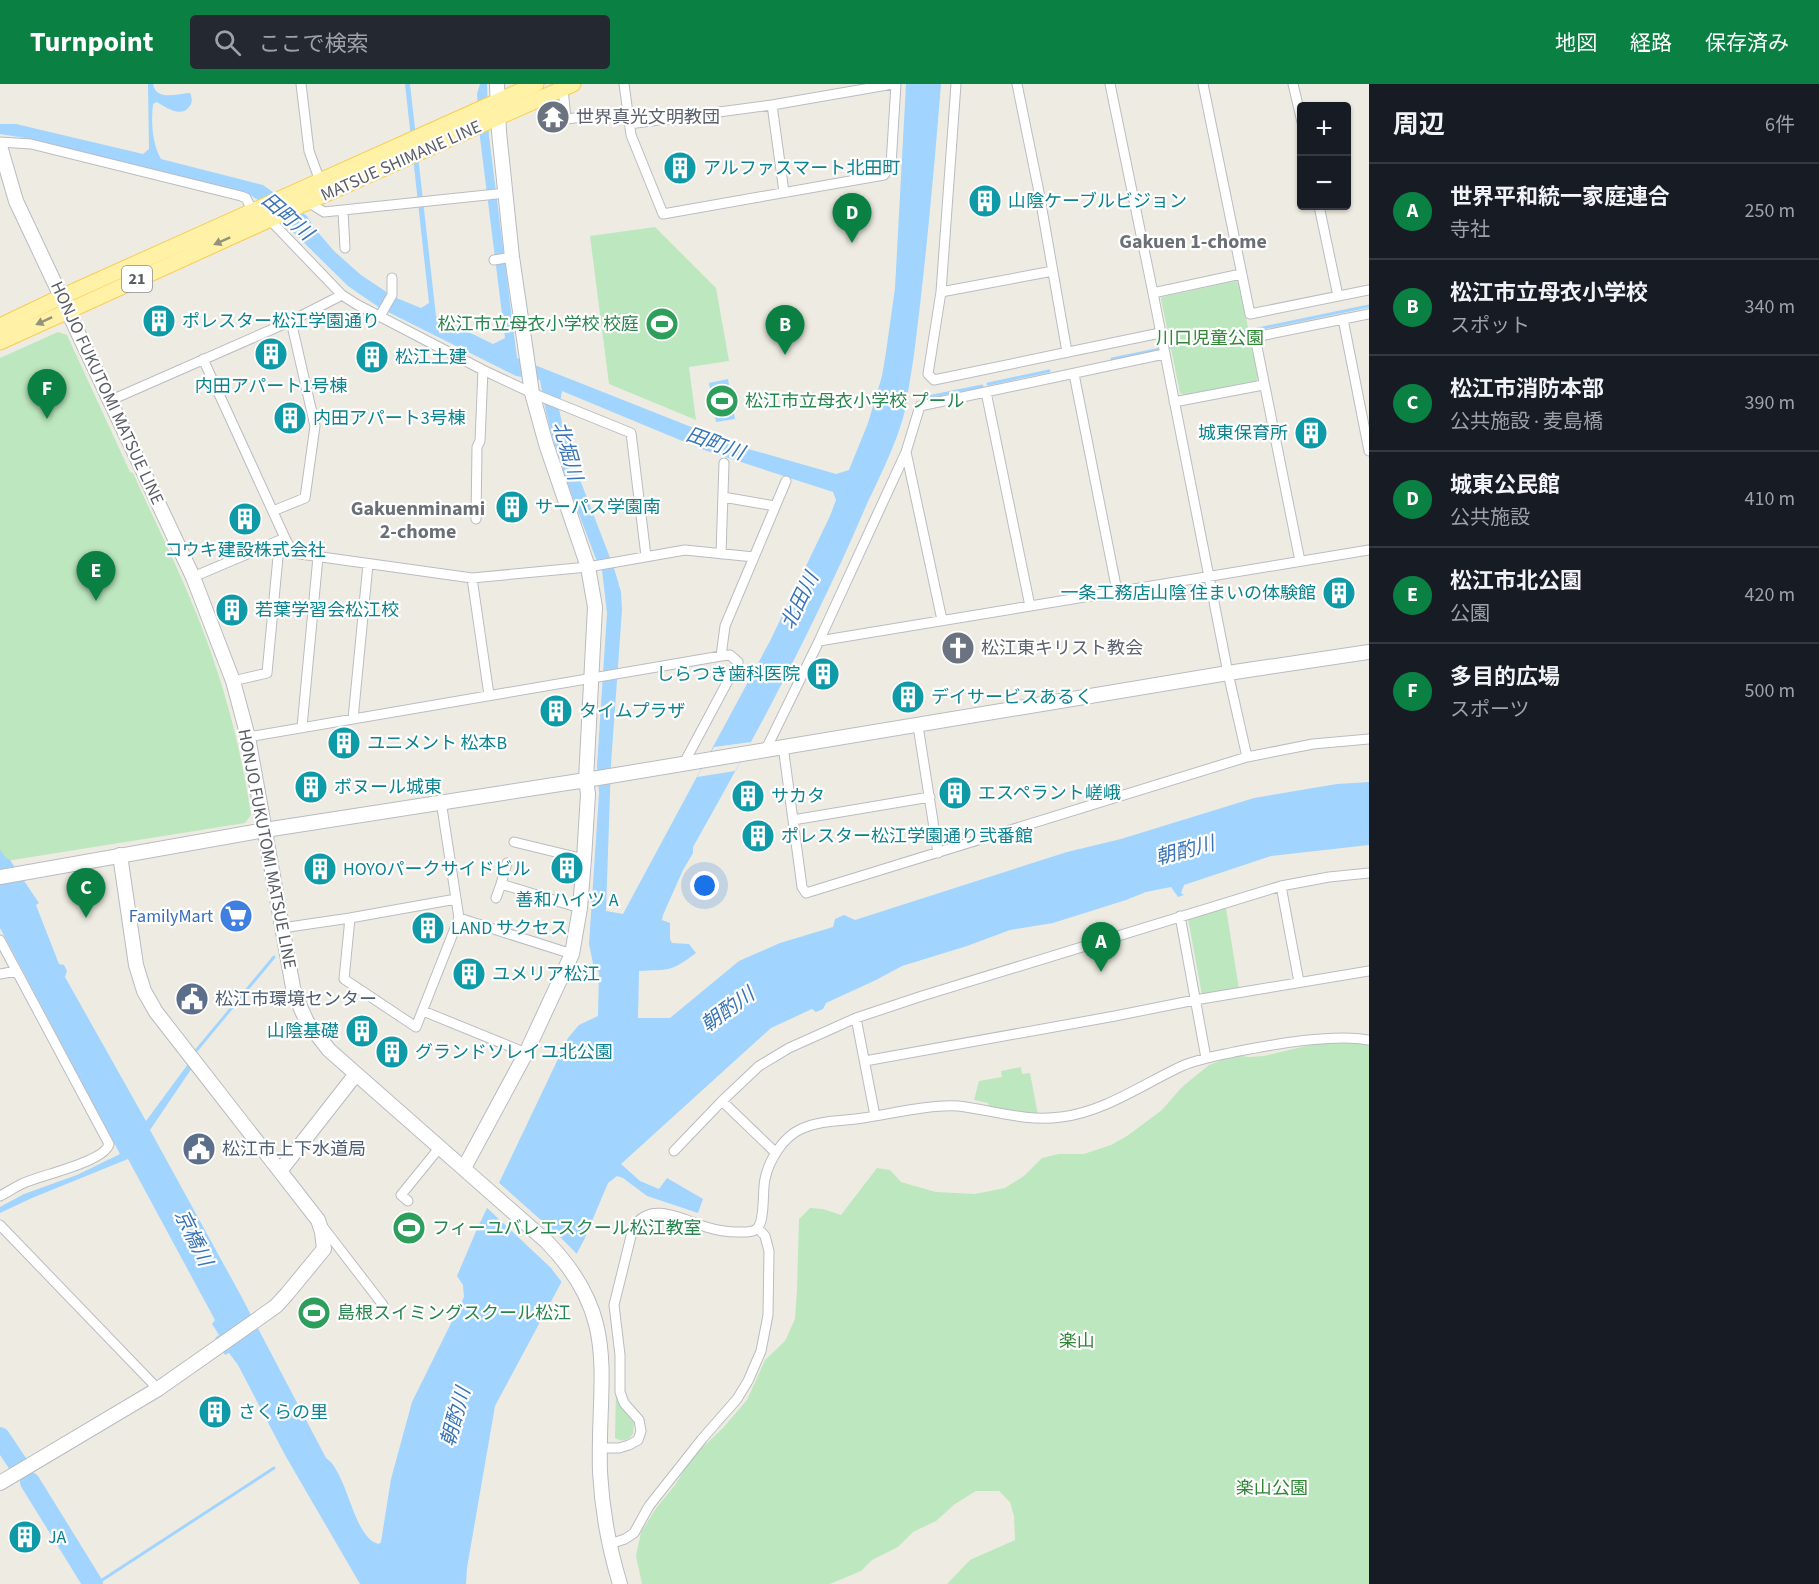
<!DOCTYPE html>
<html lang="ja">
<head>
<meta charset="utf-8">
<style>
	:root { --surface:#171b24; --page:#242831; --text:#f1f3f6; --muted:#9ea1a6; --line:#363941; --accent:#0b8043 }
	body { margin:0; font-family:"Source Sans 3","Noto Sans JP",sans-serif; background:var(--page); color:var(--text) }
	.controls { position:absolute; right:18px; top:18px; display:grid; overflow:hidden; border-radius:6px; box-shadow:0 2px 4px #0004 }
	.controls button { width:54px; height:54px; display:grid; place-items:center; padding:0; border:0; border-bottom:2px solid var(--line); background:var(--surface); color:var(--text); font:30px sans-serif }
	.you { position:absolute; left:705px; top:802px; width:21px; height:21px; margin:-15px; border:4px solid #fff; border-radius:50%; background:#1a73e8; box-shadow:0 0 0 9px #1a73e833 }
	.badge { display:grid; place-items:center; width:39px; height:39px; border-radius:50%; background:var(--accent); color:#fff; font-size:20px; font-weight:700 }
	.pin { position:absolute; translate:-50% -50px; filter:drop-shadow(0 2px 3px #0008) }
	.pin::after { content:''; position:absolute; top:32px; width:21px; height:18px; background:inherit; clip-path:polygon(0 0,100% 0,50% 100%) }
	.list { margin:0; padding:0; list-style:none }
	h2 { display:flex; justify-content:space-between; align-items:center; height:78px; margin:0; padding:0 24px; font-size:26px }
	h2 small { font-size:20px; font-weight:400; color:var(--muted) }
	.list li { display:grid; grid-template-columns:39px 1fr auto; gap:18px; align-items:center; box-sizing:border-box; height:96px; padding:0 24px; border-top:2px solid var(--line) }
	.list b { display:block; font-size:22px; white-space:nowrap }
	.list p { margin:0; font-size:20px; white-space:nowrap; color:var(--muted) }
	.list em { font-size:20px; font-style:normal; color:var(--muted) }
	.icon { flex:none; width:33px; height:33px; fill:none; stroke:currentColor; stroke-width:2; stroke-linecap:round; stroke-linejoin:round }
	.map { position:relative; flex:none; width:1369px; height:1500px; overflow:hidden }
	header { display:flex; align-items:center; gap:36px; box-sizing:border-box; height:84px; padding:0 30px; background:var(--accent); color:#fff }
	header strong { font-size:28px }
	nav { display:flex; gap:33px; margin-inline-start:auto; font-size:21px }
	.search { width:420px; height:54px; background:var(--page); display:flex; align-items:center; gap:15px; box-sizing:border-box; padding:0 21px; border-radius:6px; color:var(--muted); font-size:22px }
	main { display:flex }
	aside { flex:1; background:var(--surface) }
	.map>svg:first-child { display:block }
	.green { fill:#bde7be }
	.water { fill:#a1d4ff; fill-rule:evenodd }
	.pier { fill:#eeece2 }
	.lines { fill:none; stroke-linecap:round; stroke-linejoin:round }
	.stream { stroke:#a1d4ff; stroke-width:3 }
	.river { stroke:#a1d4ff; stroke-width:20 }
	.street-casing { stroke:#babcc2; stroke-width:11 }
	.secondary-casing { stroke:#b8bbc1; stroke-width:16 }
	.primary-casing { stroke:#f9cd51; stroke-width:17 }
	.street { stroke:#fff; stroke-width:9 }
	.secondary { stroke:#fff; stroke-width:14 }
	.primary { stroke:#fff2a6; stroke-width:15 }
	.oneway { fill:#94927b }
	.labels { text-anchor:middle; dominant-baseline:central; stroke-width:4.5; stroke-linejoin:round; paint-order:stroke }
	.shield { fill:#fff; stroke:#8c8e92; stroke-width:1.5 }
	.shield-label { font-size:16px; font-weight:bold; fill:#5a5e64 }
	.worship-label { font-size:18px; fill:#5b616d; stroke:#fff; text-anchor:start }
	.street-label { font-size:18px; fill:#5a5e64; stroke:#fff }
	.culture-label { font-size:18px; fill:#0d838f; stroke:#fff; text-anchor:start }
	.leisure-label { font-size:18px; fill:#27864d; stroke:#fff; text-anchor:start }
	.park-label { font-size:18px; fill:#308636; stroke:#fff }
	.shop-label { font-size:18px; fill:#366cbe; stroke:#fff; text-anchor:end }
	.service-label { font-size:18px; fill:#4e5e75; stroke:#fff; text-anchor:start }
	.water-label { font-size:20px; font-style:italic; fill:#3974b7; stroke:#fff }
	.neighbourhood-label { font-size:20px; font-weight:bold; fill:#6b7076; stroke:#fff }
</style>
</head>
<body>
<header>
<strong>Turnpoint</strong>
<div class="search"><svg class="icon" aria-label="search" viewBox="0 0 24 24"><circle cx="10" cy="10" r="6"/><path d="M15 15l6 6"/></svg>ここで検索</div>
<nav><a>地図</a><a>経路</a><a>保存済み</a></nav>
</header>
<main>
<div class="map">
<svg width="1369" height="1500" viewBox="0 0 1369 1500">
	<rect width="100%" height="100%" fill="#eeece2"/>
	<path class="green" d="M655,143L716,204L729,277L689,283L696,336L609,300L590,152Z
		M1235,197L1239,198L1258,294L1256,297L1184,311L1180,309L1161,215L1162,213Z
		M58,248L67,251L130,388L133,389C154,436 178,483 197,531C223,596 241,663 251,731L245,739L0,778V274Z
		M1226,824L1239,905L1202,911L1188,835Z
		M1330,958H1369V1500H947L970,1476L1015,1456L1014,1432L1010,1418L999,1407H976L955,1420L936,1437L913,1448L898,1463L872,1476L861,1487L830,1500H642L636,1472L641,1448L657,1423L675,1401L693,1372L722,1345L747,1316L765,1276L785,1257L795,1235L797,1206L799,1135L810,1124L823,1125L841,1131L877,1084L890,1086L901,1098L936,1108L975,1110L1005,1104L1024,1092L1042,1074L1059,1070H1084L1111,1061L1127,1052L1162,1026L1182,1003L1209,981L1235,971L1249,973L1264,972L1306,962Z
		M1021,983L1022,990L1030,989L1038,1031L990,1025L988,1019L974,1016L979,997L1002,993L1001,987Z
		M616,1303L620,1322L634,1339L633,1350C628,1357 622,1358 615,1354Z"/>
	<path class="water" d="M148,0H153C156,17 176,10 190,9C192,14 193,18 189,23C181,34 165,23 157,18L153,20C151,38 152,59 161,75L263,101L307,132L316,146L334,167L361,191L394,213L421,224L429,219L405,0H410L436,232L493,260L505,254L480,54L477,10L480,0H487L489,52L517,274L709,350L724,358L836,390L849,386L868,339L882,292L886,268L895,204L906,0H941C934,88 926,175 915,263C913,281 909,298 907,316C902,349 880,392 866,422C816,539 756,652 693,763V769L683,786L663,831L662,836L670,839V855L672,859L689,860L696,869C669,889 670,885 639,887L638,934H670L739,877L780,859L833,843L835,835L844,831L855,836L1067,768L1121,755L1254,714L1337,700L1369,698V761L1271,772L1184,801L1181,809L1184,811L1178,813L1171,803L1146,808L1126,816L1053,839L1010,846L967,862L902,882L876,896L826,919L823,925L816,928L812,925L771,944L621,1080L640,1097L659,1105L667,1094L703,1115L698,1129L647,1112L623,1094L617,1092L608,1099L584,1156L495,1322L467,1484L466,1500H360L285,1371L238,1281L229,1269L225,1271L215,1254L219,1251L212,1240L215,1236L128,1075L32,1114L0,1129V1123L24,1110L77,1091L120,1070L0,844V766L6,774L10,776L39,819L36,821L59,880L64,881L67,887L65,893L146,1037L188,980L192,984L150,1046L240,1210L326,1374C348,1388 353,1455 379,1460L381,1458L391,1395L412,1318L464,1213L463,1201L457,1192L477,1145L568,954L579,941L598,932L599,888L594,884L589,860L599,709L597,682L607,529L602,486L596,475C574,416 549,358 540,296L516,292L380,224L348,202L286,141L274,126L247,109L31,55L0,50V40H16L143,70L149,65ZM562,307L704,366L833,408L836,416L830,432L770,557L623,830L606,827L611,680L622,526L621,508L614,484L579,393L563,344L559,325Z
		M728,295L735,335L716,338L709,299Z"/>
	<path class="pier" d="M751,658L735,687L697,693L714,663Z
		M497,1097L561,1154L579,1172L564,1201L551,1184L485,1122Z"/>
	<g class="lines">
		<path class="stream" d="M1112,275L1369,222
			M988,300L1049,287
			M928,313L982,302
			M195,968L274,873
			M96,1500L274,1384"/>
		<path class="river" d="M0,1353L18,1380
			M30,1398L93,1500"/>
		<defs>
			<path id="street" d="M301,0L309,67L320,97
				M624,0L631,51L663,130L884,91L891,81L896,0
				M956,0L941,208L928,290L934,296L1160,249
				M1017,0L1039,108L1067,268
				M1110,0L1153,209L1228,589L1247,673
				M1203,0L1250,230L1369,206
				M1293,0L1302,38
				M563,5L566,35L627,28
				M772,21L784,108
				M629,40L772,21L893,0
				M0,58L31,60L241,112L246,114L253,128
				M308,118L324,128L506,109
				M1319,122L1338,212
				M343,127L345,164
				M269,135L342,211L356,220L483,286L532,309L631,349L646,472
				M494,176L512,173
				M941,208L1053,187
				M1153,209L1241,190
				M380,232L392,211V194
				M1343,235L1369,367
				M203,275L285,454L293,469L472,494L588,483L685,466L754,473
				M1074,290L1117,507
				M986,308L1030,522
				M109,317L291,237L342,211
				M1174,318L1263,301
				M723,413L775,422
				M273,427L305,414L315,342L291,237
				M476,435L477,363L480,357L483,286
				M721,470L724,379
				M1300,477L1255,253L1369,230
				M193,493L285,454
				M472,494L489,611
				M942,536L906,368L920,322L1164,270
				M819,557L1369,466
				M233,597L267,589L278,473L285,454
				M353,635L368,480
				M918,642L938,769
				M302,643L318,473
				M248,653L721,572L725,542L786,397
				M783,662L802,803L806,809L1247,673L1313,660L1369,655
				M766,665L819,557L906,368
				M684,679L738,578L730,571L721,572
				M793,736L930,713
				M514,758L584,775
				M507,779L501,800L580,824
				M1281,802L1299,898
				M496,814L501,800
				M1180,832L1206,974
				M350,834L344,895L416,943L459,834L441,717
				M459,834L572,870
				M282,844L350,834L456,815
				M0,856L109,1060C105,1077 46,1090 29,1097C19,1100 10,1107 0,1112
				M0,890L16,887
				M423,927L526,969
				M856,934L875,1032
				M865,977L1115,932L1195,916L1369,887
				M674,1067L722,1017
				M776,1069L722,1017L759,982L789,964L856,934L922,912L1281,802L1329,793L1369,789
				M408,1117L401,1111L440,1063
				M0,1141L158,1305
				M323,1143L383,1221
				M600,1364H619L629,1361L638,1356L641,1347L639,1336L624,1319L620,1308V1271L614,1221L633,1144C650,1116 681,1135 706,1143C716,1146 727,1148 737,1148C743,1148 749,1149 755,1146C766,1141 762,1106 765,1095C769,1076 783,1053 801,1045C820,1036 843,1037 863,1034C890,1030 932,1020 958,1022C992,1026 1026,1038 1061,1033C1104,1028 1143,1000 1182,982C1198,975 1216,972 1234,968C1271,961 1333,949 1369,956
				M610,1460L625,1455L634,1449L649,1422L702,1355L737,1315L748,1297L761,1267L768,1231L769,1167L765,1152L758,1144"/>
			<path id="secondary" d="M0,62L16,117L193,493L233,597L248,653L294,909L307,938L329,966L546,1157C622,1234 597,1292 600,1388C602,1426 609,1464 620,1500
				M0,793L265,746L586,696L1228,589L1369,568
				M464,1084L526,969L572,870L580,824L584,775L588,710L586,696L595,523L588,483L546,360L532,309L512,173L499,48L497,0
				M280,1087L356,990
				M0,1399L158,1305L255,1237L276,1222L287,1210L324,1165L322,1148L318,1136L156,928L144,907L136,881L120,771"/>
			<path id="primary" d="M0,242L61,213L536,0
				M0,258L308,118L573,0"/>
		</defs>
		<use href="#street" class="street-casing"/>
		<use href="#secondary" class="secondary-casing"/>
		<use href="#primary" class="primary-casing"/>
		<use href="#street" class="street"/>
		<use href="#secondary" class="secondary"/>
		<use href="#primary" class="primary"/>
	</g>
	<defs><path id="oneway-solid" d="M-6-.8H1V-3.2L6.5 0L1 3.2V.8H-6Z" transform="scale(1.5)"/></defs>
	<g class="oneway">
		<use href="#oneway-solid" transform="translate(222 157) rotate(156)"/>
		<use href="#oneway-solid" transform="translate(44 237) rotate(155)"/>
	</g>
	<defs>
		<symbol id="temple-disc" viewBox="-11 -11 22 22"><circle r="9.5" fill="#6b7280" stroke="#fff"/><path d="M0-6L5-2H3V0L6.5 2.5H4V6H1.5V3h-3V6H-4V2.5H-6.5L-3 0V-2H-5Z" fill="#fff"/></symbol>
		<symbol id="building-disc" viewBox="-11 -11 22 22"><circle r="9.5" fill="#0f9aa8" stroke="#fff"/><path d="M-4-6H4V6H1V3H-1V6H-4ZM-2.5-4.3h1.7v1.8h-1.7ZM.8-4.3h1.7v1.8H.8ZM-2.5-1h1.7V.8h-1.7ZM.8-1h1.7V.8H.8Z" fill="#fff"/></symbol>
		<symbol id="stadium-disc" viewBox="-11 -11 22 22"><circle r="9.5" fill="#2e9e5b" stroke="#fff"/><path d="M0-5a6.5 5 0 1 0 0 10a6.5 5 0 1 0 0-10ZM-3.5-1.8h7v3.6h-7Z" fill="#fff"/></symbol>
		<symbol id="church-disc" viewBox="-11 -11 22 22"><circle r="9.5" fill="#6b7280" stroke="#fff"/><path d="M-1.2-6h2.4v3.5h3.3v2.4h-3.3V6h-2.4V-.1h-3.3v-2.4h3.3Z" fill="#fff"/></symbol>
		<symbol id="supermarket-disc" viewBox="-11 -11 22 22"><circle r="9.5" fill="#3f7fe0" stroke="#fff"/><path d="M-6-5.5h2.5l.6 2H6L4.5 2H-2.5L-4.4-4H-6ZM-1.5 3.2a1.3 1.3 0 1 0 .1 0ZM3 3.2a1.3 1.3 0 1 0 .1 0Z" fill="#fff"/></symbol>
		<symbol id="civic-disc" viewBox="-11 -11 22 22"><circle r="9.5" fill="#5c6f8a" stroke="#fff"/><path d="M-.6-6.5H3V-4.5H.6V-3L4-1V1h2V6H-6V1h2V-1L-.6-3ZM-1.2 2.5V6h2.4V2.5Z" fill="#fff"/></symbol>
	</defs>
	<g fill-rule="evenodd">
		<use href="#temple-disc" x="534" y="14" width="38" height="38"/>
		<use href="#building-disc" x="661" y="65" width="38" height="38"/>
		<use href="#building-disc" x="966" y="98" width="38" height="38"/>
		<use href="#building-disc" x="140" y="218" width="38" height="38"/>
		<use href="#stadium-disc" x="643" y="221" width="38" height="38"/>
		<use href="#building-disc" x="252" y="251" width="38" height="38"/>
		<use href="#building-disc" x="353" y="254" width="38" height="38"/>
		<use href="#stadium-disc" x="703" y="298" width="38" height="38"/>
		<use href="#building-disc" x="271" y="315" width="38" height="38"/>
		<use href="#building-disc" x="1292" y="330" width="38" height="38"/>
		<use href="#building-disc" x="493" y="404" width="38" height="38"/>
		<use href="#building-disc" x="226" y="416" width="38" height="38"/>
		<use href="#building-disc" x="1320" y="490" width="38" height="38"/>
		<use href="#building-disc" x="213" y="507" width="38" height="38"/>
		<use href="#church-disc" x="939" y="545" width="38" height="38"/>
		<use href="#building-disc" x="804" y="571" width="38" height="38"/>
		<use href="#building-disc" x="889" y="594" width="38" height="38"/>
		<use href="#building-disc" x="537" y="608" width="38" height="38"/>
		<use href="#building-disc" x="325" y="640" width="38" height="38"/>
		<use href="#building-disc" x="292" y="684" width="38" height="38"/>
		<use href="#building-disc" x="936" y="690" width="38" height="38"/>
		<use href="#building-disc" x="729" y="693" width="38" height="38"/>
		<use href="#building-disc" x="739" y="733" width="38" height="38"/>
		<use href="#building-disc" x="548" y="765" width="38" height="38"/>
		<use href="#building-disc" x="301" y="766" width="38" height="38"/>
		<use href="#supermarket-disc" x="217" y="813" width="38" height="38"/>
		<use href="#building-disc" x="409" y="825" width="38" height="38"/>
		<use href="#building-disc" x="450" y="871" width="38" height="38"/>
		<use href="#civic-disc" x="173" y="896" width="38" height="38"/>
		<use href="#building-disc" x="343" y="928" width="38" height="38"/>
		<use href="#building-disc" x="373" y="949" width="38" height="38"/>
		<use href="#civic-disc" x="180" y="1046" width="38" height="38"/>
		<use href="#stadium-disc" x="390" y="1125" width="38" height="38"/>
		<use href="#stadium-disc" x="295" y="1210" width="38" height="38"/>
		<use href="#building-disc" x="196" y="1309" width="38" height="38"/>
		<use href="#building-disc" x="6" y="1434" width="38" height="38"/>
	</g>
	<g class="labels">
		<rect class="shield" x="122" y="182" width="30" height="26" rx="4.5"/>
		<g class="shield-label">
			<text x="137" y="195">21</text>
		</g>
		<g class="worship-label">
			<text x="576" y="33">世界真光文明教団</text>
			<text x="981" y="564">松江東キリスト教会</text>
		</g>
		<g class="street-label">
			<text transform="translate(401 77) rotate(-24)">MATSUE SHIMANE LINE</text>
			<text transform="translate(107 309) rotate(65)">HONJO FUKUTOMI MATSUE LINE</text>
			<text transform="translate(267 765) rotate(79)">HONJO FUKUTOMI MATSUE LINE</text>
		</g>
		<g class="culture-label">
			<text x="703" y="84">アルファスマート北田町</text>
			<text x="1008" y="117">山陰ケーブルビジョン</text>
			<text x="182" y="237">ポレスター松江学園通り</text>
			<text x="395" y="273">松江土建</text>
			<text x="271" y="302" text-anchor="middle">内田アパート1号棟</text>
			<text x="313" y="334">内田アパート3号棟</text>
			<text x="1288" y="349" text-anchor="end">城東保育所</text>
			<text x="535" y="423">サーパス学園南</text>
			<text x="245" y="466" text-anchor="middle">コウキ建設株式会社</text>
			<text x="1316" y="509" text-anchor="end">一条工務店山陰 住まいの体験館</text>
			<text x="255" y="526">若葉学習会松江校</text>
			<text x="800" y="590" text-anchor="end">しらつき歯科医院</text>
			<text x="931" y="613">デイサービスあるく</text>
			<text x="579" y="627">タイムプラザ</text>
			<text x="367" y="659">ユニメント 松本B</text>
			<text x="334" y="703">ボヌール城東</text>
			<text x="978" y="709">エスペラント嵯峨</text>
			<text x="771" y="712">サカタ</text>
			<text x="781" y="752">ポレスター松江学園通り弐番館</text>
			<text x="343" y="785">HOYOパークサイドビル</text>
			<text x="567" y="816" text-anchor="middle">善和ハイツ A</text>
			<text x="451" y="844">LAND サクセス</text>
			<text x="492" y="890">ユメリア松江</text>
			<text x="339" y="947" text-anchor="end">山陰基礎</text>
			<text x="415" y="968">グランドソレイユ北公園</text>
			<text x="238" y="1328">さくらの里</text>
			<text x="48" y="1453">JA</text>
		</g>
		<g class="leisure-label">
			<text x="639" y="240" text-anchor="end">松江市立母衣小学校 校庭</text>
			<text x="745" y="317">松江市立母衣小学校 プール</text>
			<text x="432" y="1144">フィーユバレエスクール松江教室</text>
			<text x="337" y="1229">島根スイミングスクール松江</text>
		</g>
		<g class="park-label">
			<text x="1210" y="254">川口児童公園</text>
			<text x="1077" y="1257">楽山</text>
			<text x="1272" y="1404">楽山公園</text>
		</g>
		<g class="shop-label">
			<text x="213" y="832">FamilyMart</text>
		</g>
		<g class="service-label">
			<text x="215" y="915">松江市環境センター</text>
			<text x="222" y="1065">松江市上下水道局</text>
		</g>
		<g class="water-label">
			<text transform="translate(287 133) rotate(41)">田町川</text>
			<text transform="translate(715 360) rotate(20)">田町川</text>
			<text transform="translate(567 367) rotate(74)">北堀川</text>
			<text transform="translate(800 517) rotate(-64)">北田川</text>
			<text transform="translate(1185 767) rotate(-15)">朝酌川</text>
			<text transform="translate(728 926) rotate(-36)">朝酌川</text>
			<text transform="translate(193 1154) rotate(64)">京橋川</text>
			<text transform="translate(456 1333) rotate(-74)">朝酌川</text>
		</g>
		<g class="neighbourhood-label">
			<text x="1193" y="158">Gakuen 1-chome</text>
			<text x="418" y="425">Gakuenminami<tspan x="418" dy="23">2-chome</tspan></text>
		</g>
	</g>
</svg>
<div class="controls">
<button>+</button>
<button>−</button>
</div>
<div class="you"></div>
<div class="pin badge" style="left:1101px;top:888px">A</div>
<div class="pin badge" style="left:785px;top:271px">B</div>
<div class="pin badge" style="left:86px;top:834px">C</div>
<div class="pin badge" style="left:852px;top:159px">D</div>
<div class="pin badge" style="left:96px;top:517px">E</div>
<div class="pin badge" style="left:47px;top:335px">F</div>
</div>
<aside>
<h2>周辺<small>6件</small></h2>
<ul class="list">
<li><span class="badge">A</span><div><b>世界平和統一家庭連合</b><p>寺社</p></div><em>250 m</em></li>
<li><span class="badge">B</span><div><b>松江市立母衣小学校</b><p>スポット</p></div><em>340 m</em></li>
<li><span class="badge">C</span><div><b>松江市消防本部</b><p>公共施設 · 麦島橋</p></div><em>390 m</em></li>
<li><span class="badge">D</span><div><b>城東公民館</b><p>公共施設</p></div><em>410 m</em></li>
<li><span class="badge">E</span><div><b>松江市北公園</b><p>公園</p></div><em>420 m</em></li>
<li><span class="badge">F</span><div><b>多目的広場</b><p>スポーツ</p></div><em>500 m</em></li>
</ul>
</aside>
</main>
</body>
</html>
